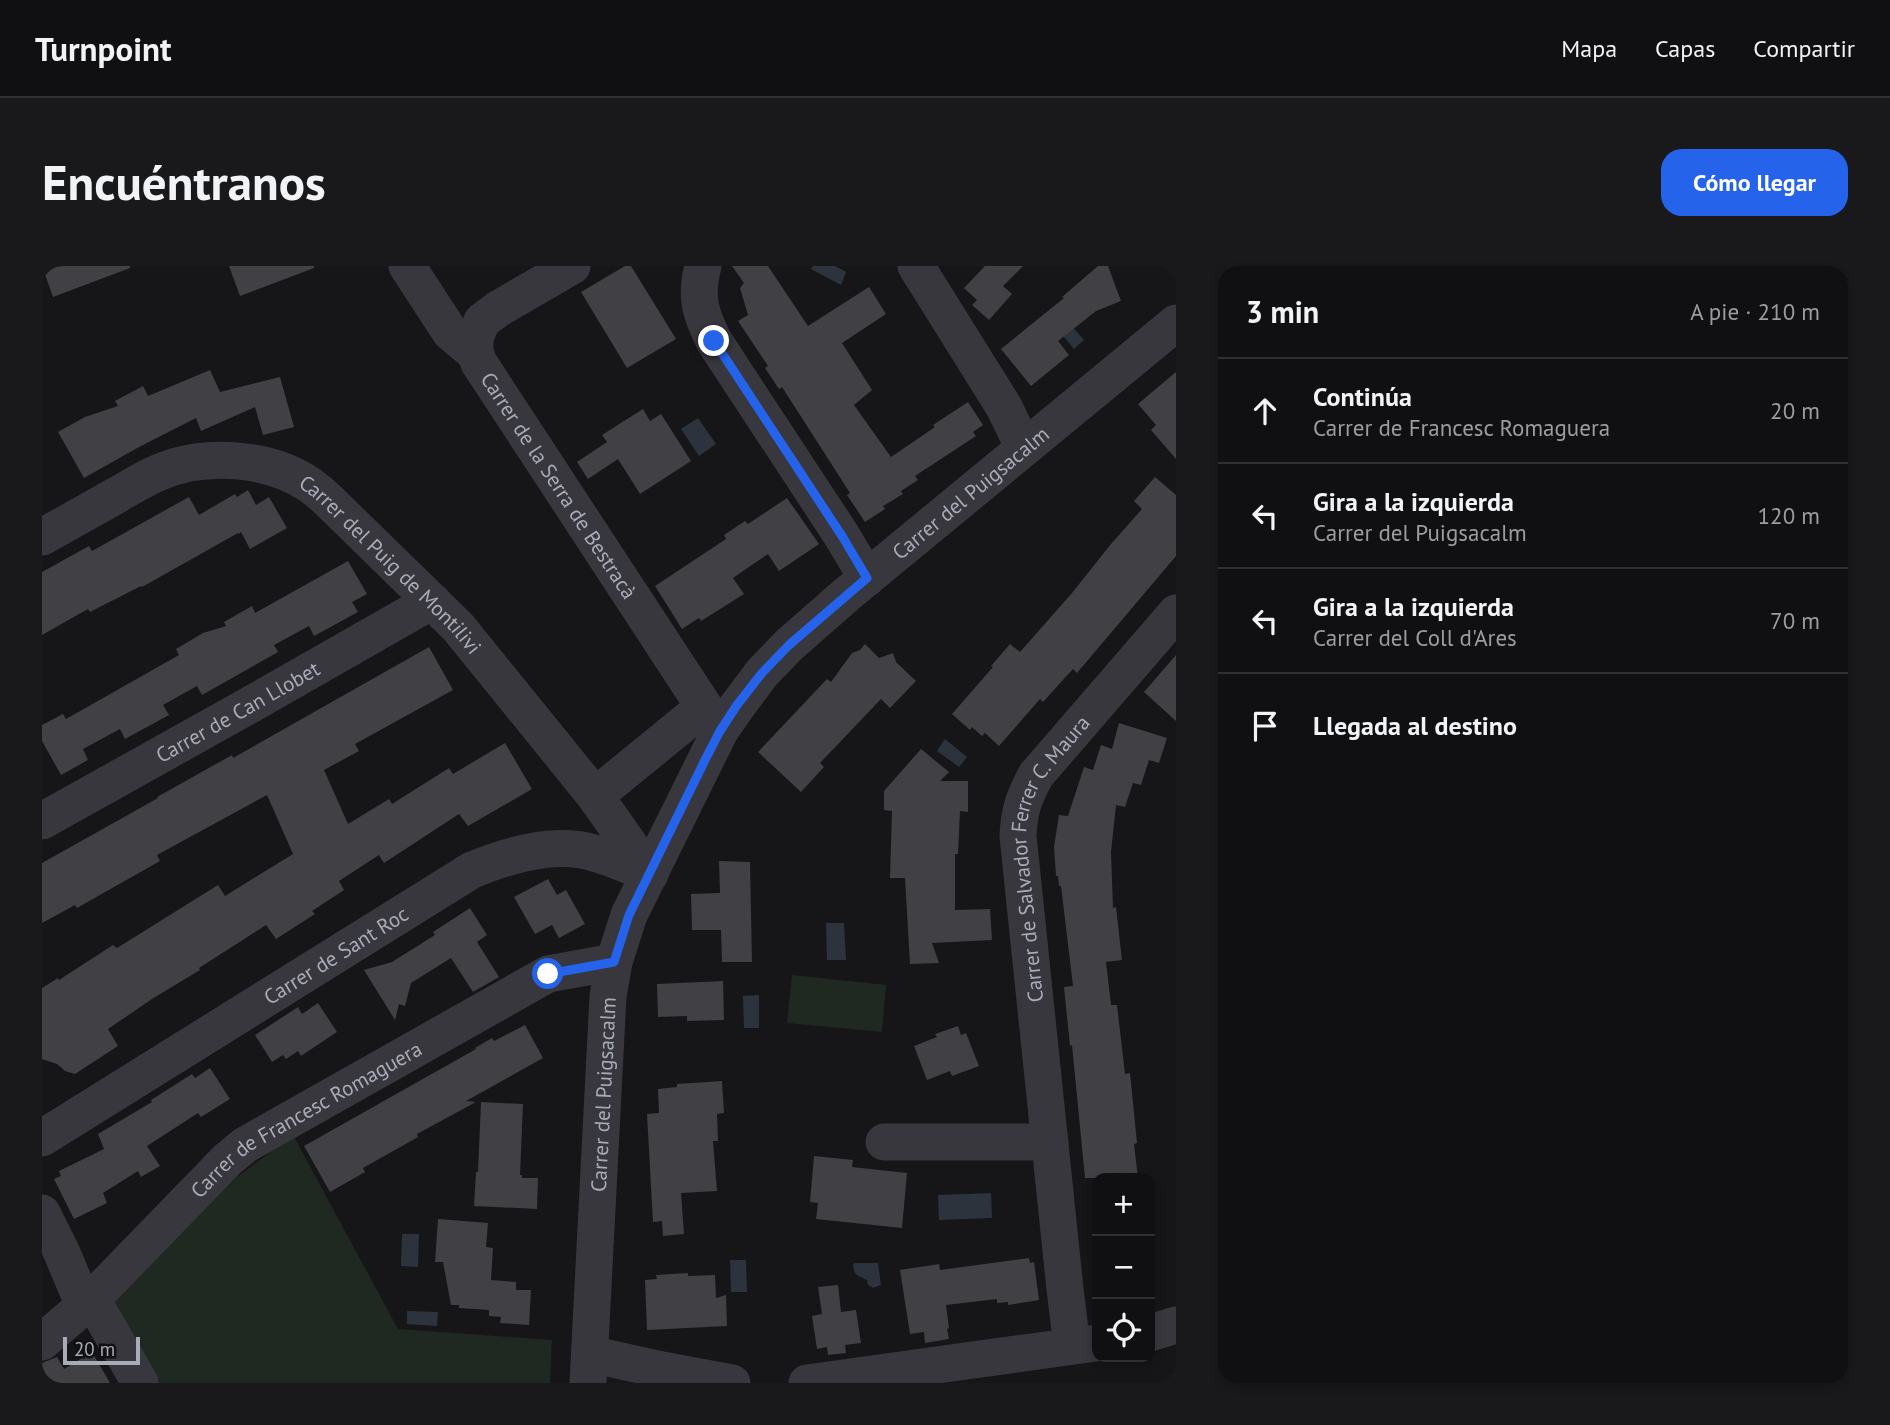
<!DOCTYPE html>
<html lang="es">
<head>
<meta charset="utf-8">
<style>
	:root { --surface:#101012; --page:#19191b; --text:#f1f3f6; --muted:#9c9d9f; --line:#303032; --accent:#2563eb }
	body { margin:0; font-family:"PT Sans",sans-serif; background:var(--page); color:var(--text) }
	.controls { position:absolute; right:21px; bottom:21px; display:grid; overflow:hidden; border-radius:14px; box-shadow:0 4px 10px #0003 }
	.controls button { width:63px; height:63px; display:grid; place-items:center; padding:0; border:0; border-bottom:2px solid var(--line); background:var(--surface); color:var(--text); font:35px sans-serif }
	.scale { position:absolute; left:21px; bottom:18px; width:77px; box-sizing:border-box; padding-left:7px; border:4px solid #a8abb8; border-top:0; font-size:19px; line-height:24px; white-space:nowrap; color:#a8abb8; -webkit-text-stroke:5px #111113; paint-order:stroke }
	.stop { position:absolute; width:21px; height:21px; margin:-16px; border:5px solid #2563eb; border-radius:50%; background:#fff }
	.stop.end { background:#2563eb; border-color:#fff; box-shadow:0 2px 7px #0008 }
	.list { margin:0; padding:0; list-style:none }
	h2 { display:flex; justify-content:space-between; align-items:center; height:91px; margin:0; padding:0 28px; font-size:30px }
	h2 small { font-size:23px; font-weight:400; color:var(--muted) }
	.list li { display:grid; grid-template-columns:46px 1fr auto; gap:21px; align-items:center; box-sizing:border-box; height:105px; padding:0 28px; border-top:2px solid var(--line) }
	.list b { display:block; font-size:26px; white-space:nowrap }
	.list p { margin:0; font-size:23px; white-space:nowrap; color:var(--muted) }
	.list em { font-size:23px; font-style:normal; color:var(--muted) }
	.icon { flex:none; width:38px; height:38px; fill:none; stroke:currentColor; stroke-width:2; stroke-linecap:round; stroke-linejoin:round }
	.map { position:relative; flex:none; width:1134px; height:1117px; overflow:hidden; border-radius:21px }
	header { display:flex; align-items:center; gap:42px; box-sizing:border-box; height:98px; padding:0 35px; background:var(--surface); border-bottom:2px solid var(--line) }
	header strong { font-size:33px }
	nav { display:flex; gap:38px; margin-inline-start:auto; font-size:24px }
	.intro { display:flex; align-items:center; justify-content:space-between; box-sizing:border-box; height:168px; padding:0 42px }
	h1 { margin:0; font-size:49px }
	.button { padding:18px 32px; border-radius:21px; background:var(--accent); color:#fff; font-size:24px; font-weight:700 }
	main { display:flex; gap:42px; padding:0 42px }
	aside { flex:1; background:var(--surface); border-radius:21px; box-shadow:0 4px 10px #0003 }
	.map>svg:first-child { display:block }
	.green { fill:#202822 }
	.water { fill:#2c333c }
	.building { fill:#404045 }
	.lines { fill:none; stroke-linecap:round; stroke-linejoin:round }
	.minor { stroke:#37373d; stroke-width:37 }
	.route { stroke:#2563eb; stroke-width:9 }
	.labels { text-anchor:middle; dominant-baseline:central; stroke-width:6; stroke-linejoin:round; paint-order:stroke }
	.street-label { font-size:21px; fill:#a8abb8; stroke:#111113 }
</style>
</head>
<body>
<header>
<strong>Turnpoint</strong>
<nav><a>Mapa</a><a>Capas</a><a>Compartir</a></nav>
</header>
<div class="intro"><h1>Encuéntranos</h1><a class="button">Cómo llegar</a></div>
<main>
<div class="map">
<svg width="1134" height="1117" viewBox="0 0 1134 1117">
	<rect width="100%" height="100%" fill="#161618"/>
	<path class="green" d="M750,709L844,719L840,766L745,757Z
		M251,869L356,1063L510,1074L508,1117H116L72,1033L194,912Z"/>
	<path class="water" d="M771,0H793L804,6L799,19L769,3Z
		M1022,51L1042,74L1032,83L1012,59Z
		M656,152L674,178L657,190L639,163Z
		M903,473L925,491L917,501L895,485Z
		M784,657H802L804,694H785Z
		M717,729V762H702L701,730Z
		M949,927L950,952L897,954L896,929Z
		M360,968H377L376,1001L359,1000Z
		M688,994H704L705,1026H689Z
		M813,997H836L839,1019L831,1022L826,1019L825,1014C815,1009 812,1010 811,998Z
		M365,1045L396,1046L395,1060L365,1058Z"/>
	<path class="building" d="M0,0H88V2L11,31Z
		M187,0H272V2L198,30Z
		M583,0H589L634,73L585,102L539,26Z
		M690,0H726L766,60L827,21L844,48L800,77L830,124L812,139L849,191L893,161L891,159L926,136L941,159L931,166L934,170L873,210L876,214L859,225L861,228L841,240L843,243L823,256L805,229L808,227L740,121L737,123L723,102L726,100L696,55L706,49L698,22L702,17Z
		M943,0H981L961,20L970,28L947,54L930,39L935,34L922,22Z
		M1056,0H1066L1079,35L1054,45L1016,75L1027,89L989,120L959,83L1022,32L1020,31Z
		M168,104L178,126L238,111L252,161L221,169L213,141L159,165L154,152L97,181L42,212L16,166L43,151L76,140L73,135L101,120L106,130Z
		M1134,106V193L1109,164L1114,159L1096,138Z
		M601,143L608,155L619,148L649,195L598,228L576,193L546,213L535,196L565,176L560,169Z
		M1113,211L1134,229V290L1035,407L1031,403L1001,436L998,433L957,480L943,467L940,470L930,461L928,464L910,448L951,401L949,400L968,378L978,386L1030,327L1069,278L1100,243L1092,235Z
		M206,224L214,239L227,231L245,262L208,283L199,266L197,268L196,267L100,321L99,320L48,346L46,343L0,369V306L47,280L50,285L147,231L157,249L193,228L195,231Z
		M745,232L777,278L737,305L726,288L691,312L702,328L659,355L657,352L640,363L613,320L684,273L682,269L703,255L706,258Z
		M306,295L325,328L310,336L316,346L272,370L267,360L232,379L236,386L160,429L155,420L121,439L127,449L83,473L78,463L41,483L46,494L19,509L0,475V459L21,448L24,453L137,389L134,383L161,367L184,360L182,356L210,340L213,347Z
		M823,378L837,392L851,387L854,396L874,415L848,442L839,433L778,497L782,501L759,526L716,486L785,413L789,416L810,387L818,384Z
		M387,381L411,424L313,478L317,485L282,504L306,558L347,533L350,538L407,502L411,508L463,477L490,523L426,560L417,548L342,597L337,589L297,615L302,624L270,645L273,648L234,673L224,659L157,702L158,704L110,733L66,763L76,780L33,808L23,805L15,798L0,793V722L16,712L17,714L71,679L75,682L176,619L183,630L251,588L225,529L115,589L118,595L35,642L33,639L0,657V597L116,532L115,531L190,489L191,492Z
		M1134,389V455L1102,426Z
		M1077,457L1125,472L1117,497L1107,494L1099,519L1091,517L1083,541L1074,539L1069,586L1071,642L1074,641L1080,694L1064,696L1069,739H1075L1083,808L1088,807L1095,877L1092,878L1096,912H1043L1030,779L1028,780L1022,721L1031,720L1019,620H1017L1016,610H1014L1012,581L1017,549L1026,550L1042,501L1051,504L1059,479L1070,483Z
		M879,483L907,506L898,515H926V546L918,545L916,588H913V644L948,643L950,674L890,677L897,697L868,698L863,612H848L850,545L842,544V525Z
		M677,595L708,596L710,696H680L679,664H650L649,628L678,627Z
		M506,613L515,629L524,624L543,658L517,672L510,659L493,668L472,631Z
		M428,642L445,669L435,676L457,711L431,726L409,692L369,717L363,740L357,738L353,754L322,704L350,696L393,669L391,666Z
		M681,715L682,754L645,755V750L616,751L615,718Z
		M276,737L295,766L259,790L256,785L244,793L241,789L230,796L213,769L256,741L260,748Z
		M483,759L501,792L424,835L434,836L375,868L376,871L321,902L323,906L288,926L262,880L434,783L433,782L450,772L452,775Z
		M916,760L919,769L924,767L937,800L910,810L908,805L885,814L872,780L895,771L893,768Z
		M168,802L188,833L159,851L156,847L105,880L118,900L99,911L96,905L61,927L65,937L32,953L12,913L19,910L17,905L62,883L56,868L110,836L109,834L150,808L153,812Z
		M680,815L682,847L675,848L676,875H671L675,925L639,927L642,968L621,970L620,955L611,956L605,848L617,847L616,823L635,821V818Z
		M439,836L481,838L478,909H480V912H496L495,943L432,940L434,906H436Z
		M772,890L811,894L810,901L865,907L860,962L774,953L776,937L768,936Z
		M396,953L446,957L444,981L451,982L449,1014L474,1016V1024H489L487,1059L458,1057L459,1051L447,1050V1044L417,1042V1039H409L401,996H393Z
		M987,992L988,997L992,996L997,1034L966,1039V1036L955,1037V1033L904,1039L907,1062L905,1063L907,1073L883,1077L882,1066L868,1068L858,1004L897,998L898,1004Z
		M646,1007V1010L673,1009L674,1032L684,1029L685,1060L605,1064L603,1014L615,1013L614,1009Z
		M796,1019L799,1046L814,1044L819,1077L803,1079L804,1087L786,1089L785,1081L775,1083L770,1050L780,1048L776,1021Z
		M50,1086L68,1117H0V1097L15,1091L22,1103Z"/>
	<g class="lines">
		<g class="minor">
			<path d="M365,0L408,66L433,87"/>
			<path id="s1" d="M530,0L456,43L440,55L433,72V87L437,97L678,465"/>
			<path d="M661,0C653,31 658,47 672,75L800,270L825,312"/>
			<path d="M874,0L962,141L982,182"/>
			<path id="s2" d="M0,271C25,257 50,243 75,229C89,221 103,212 118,206C163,187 227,191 268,219C275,224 282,230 288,236L416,361L553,530L608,608"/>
			<path d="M553,530L662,441"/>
			<path id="s3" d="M0,555L206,440L390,335"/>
			<path id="s4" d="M0,872L430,604C467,589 513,575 552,587C571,592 590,601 608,608"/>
			<path d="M842,876H1008"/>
			<path d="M0,947L20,987L42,1040"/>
			<path d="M50,1033L98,1117"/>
			<path d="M1108,1067L1134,1059"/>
			<path id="s5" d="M0,1076L50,1033L186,893L203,879L506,708L572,696"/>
			<path id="s6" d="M1030,1080L1023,1023L976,570C977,545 982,531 994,509L1134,347"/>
			<path d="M548,1088L620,1104L690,1117"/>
			<path id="s7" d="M546,1117L566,730L572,696L587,649L678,465L696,439L720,407L747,379L804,329L1134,57"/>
			<path d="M765,1117L1054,1077"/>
		</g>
	</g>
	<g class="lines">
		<path class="route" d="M506,708L572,696L587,649L664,492L678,465L695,439L720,407L747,379L825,312L800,270L672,75"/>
	</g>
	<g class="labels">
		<g class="street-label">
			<text stroke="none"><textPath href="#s1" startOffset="296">Carrer de la Serra de Bestracà</textPath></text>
			<text stroke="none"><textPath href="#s7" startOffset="1024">Carrer del Puigsacalm</textPath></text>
			<text stroke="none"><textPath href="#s2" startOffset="404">Carrer del Puig de Montilivi</textPath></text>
			<text stroke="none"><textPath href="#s3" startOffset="224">Carrer de Can Llobet</textPath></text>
			<text stroke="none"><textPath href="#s6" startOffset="499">Carrer de Salvador Ferrer C. Maura</textPath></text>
			<text stroke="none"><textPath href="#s4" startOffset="346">Carrer de Sant Roc</textPath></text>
			<text stroke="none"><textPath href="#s7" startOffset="289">Carrer del Puigsacalm</textPath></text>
			<text stroke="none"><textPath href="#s5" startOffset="348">Carrer de Francesc Romaguera</textPath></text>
		</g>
	</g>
</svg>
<div class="controls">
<button>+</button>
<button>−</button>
<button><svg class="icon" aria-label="locate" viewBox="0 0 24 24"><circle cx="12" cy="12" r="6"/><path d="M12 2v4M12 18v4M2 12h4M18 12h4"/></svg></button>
</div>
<div class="scale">20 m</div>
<div class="stop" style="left:506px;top:708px"></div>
<div class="stop end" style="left:672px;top:75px"></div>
</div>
<aside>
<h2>3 min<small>A pie · 210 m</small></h2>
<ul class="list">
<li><svg class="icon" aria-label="ahead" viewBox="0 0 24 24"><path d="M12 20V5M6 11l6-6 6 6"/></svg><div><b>Continúa</b><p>Carrer de Francesc Romaguera</p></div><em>20 m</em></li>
<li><svg class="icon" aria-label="left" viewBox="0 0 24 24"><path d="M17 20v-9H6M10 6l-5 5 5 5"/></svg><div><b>Gira a la izquierda</b><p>Carrer del Puigsacalm</p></div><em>120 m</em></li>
<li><svg class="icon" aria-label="left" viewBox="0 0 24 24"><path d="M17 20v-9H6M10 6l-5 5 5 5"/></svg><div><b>Gira a la izquierda</b><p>Carrer del Coll d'Ares</p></div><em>70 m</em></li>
<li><svg class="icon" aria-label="arrive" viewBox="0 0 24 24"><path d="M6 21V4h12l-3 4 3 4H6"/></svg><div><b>Llegada al destino</b></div></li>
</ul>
</aside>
</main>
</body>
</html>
